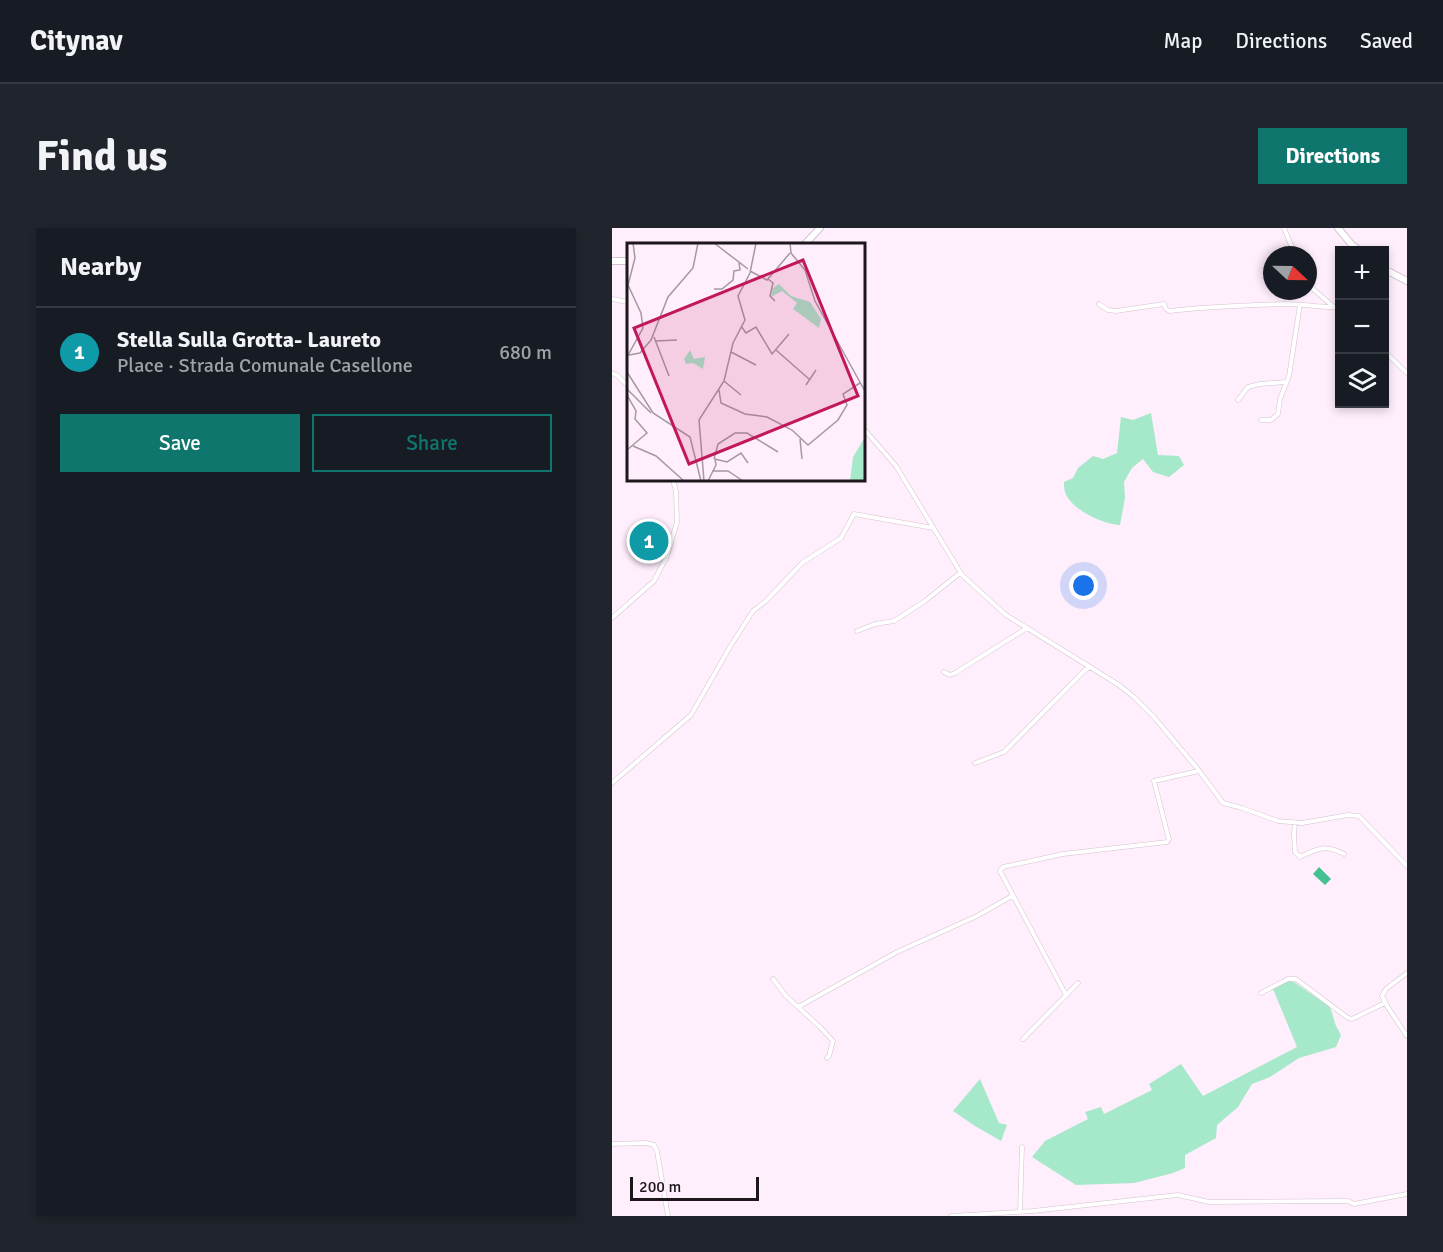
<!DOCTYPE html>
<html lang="en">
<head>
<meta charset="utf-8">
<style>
	:root { --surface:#171b24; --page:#20242c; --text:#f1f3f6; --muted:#9ea1a6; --line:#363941; --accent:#0f766e }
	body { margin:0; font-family:Signika,sans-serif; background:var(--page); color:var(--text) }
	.controls { position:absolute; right:18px; top:18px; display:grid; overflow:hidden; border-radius:0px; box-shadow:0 3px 9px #0003 }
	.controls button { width:54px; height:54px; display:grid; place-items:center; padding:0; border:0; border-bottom:2px solid var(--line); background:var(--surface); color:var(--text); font:30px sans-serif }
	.compass { position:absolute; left:651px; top:18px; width:54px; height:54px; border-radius:50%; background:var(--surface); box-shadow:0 3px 9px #0003; rotate:112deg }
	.scale { position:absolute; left:18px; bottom:15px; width:129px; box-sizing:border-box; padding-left:6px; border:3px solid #1d171c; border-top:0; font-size:16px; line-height:21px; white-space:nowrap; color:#1d171c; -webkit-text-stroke:4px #ffeefc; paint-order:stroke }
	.you { position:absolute; left:472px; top:358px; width:21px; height:21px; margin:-15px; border:4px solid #fff; border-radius:50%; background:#1a73e8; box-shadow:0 0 0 9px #1a73e833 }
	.badge { display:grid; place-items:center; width:39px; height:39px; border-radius:50%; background:var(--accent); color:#fff; font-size:20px; font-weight:700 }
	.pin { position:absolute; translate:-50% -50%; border:3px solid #fff; box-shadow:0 2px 6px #0006 }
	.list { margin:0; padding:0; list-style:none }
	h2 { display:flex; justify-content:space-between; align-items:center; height:78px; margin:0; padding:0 24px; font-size:26px }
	h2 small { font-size:20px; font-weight:400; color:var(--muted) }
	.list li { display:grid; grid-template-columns:39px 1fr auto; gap:18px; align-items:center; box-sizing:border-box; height:90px; padding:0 24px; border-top:2px solid var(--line) }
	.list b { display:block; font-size:22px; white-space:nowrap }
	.list p { margin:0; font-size:20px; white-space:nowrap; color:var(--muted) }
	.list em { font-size:20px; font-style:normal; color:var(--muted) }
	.actions { display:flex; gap:12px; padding:18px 24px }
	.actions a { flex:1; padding:14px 0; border:2px solid var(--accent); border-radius:0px; text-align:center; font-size:21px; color:var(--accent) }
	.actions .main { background:var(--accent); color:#fff }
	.icon { flex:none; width:33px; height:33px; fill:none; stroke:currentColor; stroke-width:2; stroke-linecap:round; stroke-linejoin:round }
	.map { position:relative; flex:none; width:795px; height:988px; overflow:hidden; border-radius:0px }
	header { display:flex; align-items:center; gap:36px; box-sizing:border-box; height:84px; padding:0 30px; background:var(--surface); border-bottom:2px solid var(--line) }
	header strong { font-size:28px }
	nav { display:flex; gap:33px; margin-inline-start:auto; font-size:21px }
	.intro { display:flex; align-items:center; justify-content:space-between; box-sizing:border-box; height:144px; padding:0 36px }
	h1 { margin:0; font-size:42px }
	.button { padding:15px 27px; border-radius:0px; background:var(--accent); color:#fff; font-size:21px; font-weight:700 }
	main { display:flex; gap:36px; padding:0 36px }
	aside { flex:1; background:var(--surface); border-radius:0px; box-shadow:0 3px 9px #0003 }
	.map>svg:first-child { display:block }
	.green { fill:#a6e8ca }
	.water { fill:#44c092 }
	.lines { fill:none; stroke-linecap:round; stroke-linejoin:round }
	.street-casing { stroke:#d2c2cf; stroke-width:5 }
	.primary-casing { stroke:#d2c2cf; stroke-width:8 }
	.street { stroke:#fff; stroke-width:4 }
	.primary { stroke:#fff; stroke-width:6 }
	.inset-road { fill:none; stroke:#a598a2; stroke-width:1.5 }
	.view { fill:#c2185b; fill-opacity:0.15; stroke:#c2185b; stroke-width:3 }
	.inset-edge { fill:none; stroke:#1d171c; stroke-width:3 }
</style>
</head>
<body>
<header>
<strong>Citynav</strong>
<nav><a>Map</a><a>Directions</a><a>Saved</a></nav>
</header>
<div class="intro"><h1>Find us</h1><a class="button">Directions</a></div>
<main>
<aside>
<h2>Nearby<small></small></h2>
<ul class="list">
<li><span class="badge" style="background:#0f9aa8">1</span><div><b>Stella Sulla Grotta- Laureto</b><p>Place · Strada Comunale Casellone</p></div><em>680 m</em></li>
</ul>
<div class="actions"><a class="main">Save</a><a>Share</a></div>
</aside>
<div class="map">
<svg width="795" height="988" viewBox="0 0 795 988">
	<rect width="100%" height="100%" fill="#ffeefc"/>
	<path class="green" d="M539,185L546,227L567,228L572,237L557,249L541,244L531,231L520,240L512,254L513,270L508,297C491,296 459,282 453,264C452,261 452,257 452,254L461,250L466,240L481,228L491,231L505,225L509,189L521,192Z
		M675,753L682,754L718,779L724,798L729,807L724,819L687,830L658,849L640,856L626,879L605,897L604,910L573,927V940L561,945L522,955L464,957L420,929L433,913L476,891L473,884L489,879L492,886L540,862L537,856L569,836L591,868L685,819L661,761Z
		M368,851L387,895L395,897L389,913L363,898L341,883Z"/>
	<path class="water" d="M707,639L719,651L713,657L701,646Z"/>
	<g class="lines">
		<defs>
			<path id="street" d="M672,0L683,27
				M696,52L702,62L728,84
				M0,71L16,74
				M487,76L496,82L504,83L552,76L554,81L558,83C596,78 635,77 674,76C690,76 705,79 721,79
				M772,123L795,145
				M0,145L6,148L16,158
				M626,172L636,159L648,156L674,154
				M649,192H659L666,186L668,171L677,148L688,77
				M252,201L284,238L350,347L394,387L507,457L522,469L541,488L585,540L611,575L630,580L666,593L690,595L736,587L747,588L795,638
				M0,390L42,353L55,328L65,294L64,263L61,252
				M245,403L263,396L282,393L313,373L348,345
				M332,444L338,447L343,445L415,400
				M363,535L392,524L472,443L478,439
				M0,555L79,487L119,417L141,383L154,373L190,335L229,310L242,286L321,300
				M683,595L682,606L683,624L688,629C707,620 713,616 732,626
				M795,745L774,761L770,768L775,778L795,808
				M161,751L174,768L208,799L221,813L217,828L215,830
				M649,765L676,751H684L736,790L740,791L773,775
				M454,767L388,643L391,639L451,626L555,614L557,611L556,608L542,553L587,543
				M186,779L285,724L365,688L400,668
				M411,811L466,755
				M0,916L34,915L42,917L45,923L56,988
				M408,984L410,919
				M339,988L421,983L566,967L597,974L736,973L742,976L795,966"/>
			<path id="primary" d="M726,0L740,17L747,22
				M193,16L208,0
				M0,33H16
				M772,41L795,53"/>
		</defs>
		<use href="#street" class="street-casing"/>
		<use href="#primary" class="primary-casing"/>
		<use href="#street" class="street"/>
		<use href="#primary" class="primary"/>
	</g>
	<g transform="translate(15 15)">
		<rect width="238" height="238" fill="#ffeefc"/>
		<path d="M152,41L164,53L183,59L194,76L192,85L166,66L170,60L155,48L144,54L146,45ZM63,107L67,116L78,114L76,126L66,120L59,121L57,116ZM238,194V238H223L226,214Z" fill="#a6e8ca"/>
		<path class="inset-road" d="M87,0L121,26M163,0L164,10L178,27L188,58L239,150M123,28L140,37L163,10M141,36L146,40L143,53L148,58M87,46H95L106,37L107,28L113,27L112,20M114,83L119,90L129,84L145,111L162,91M27,94L42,133M28,98L50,97M149,107L182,136M104,109L129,122M2,112L13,110L24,97L41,54L66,25L71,0M0,114L16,85L14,70L1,42L8,15L6,0M0,129L26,170L63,194L74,238M97,138L114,152M179,142L189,127M0,146L24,170M92,147L94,160L118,171L140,174L165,187L181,202L211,177L220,162L216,151L233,140M0,152L9,168L8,176L20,190L0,207M173,196L175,216M6,203L29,213L57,238M87,216L91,201L108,190H120L151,209M85,228H101L116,238M77,238L72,177L97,138L106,100L118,77L111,53L123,30L129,0M81,238L89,222L88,216L100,219L114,210L121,220"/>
		<path class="view" d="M176,17L231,153L62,221L7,85Z"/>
		<rect width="238" height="238" class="inset-edge"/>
	</g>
</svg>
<div class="controls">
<button>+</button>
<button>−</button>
<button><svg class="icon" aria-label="layers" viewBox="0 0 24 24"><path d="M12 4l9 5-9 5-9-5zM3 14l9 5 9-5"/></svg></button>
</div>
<svg class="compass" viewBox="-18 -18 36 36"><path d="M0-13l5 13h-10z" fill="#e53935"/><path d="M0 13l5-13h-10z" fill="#9ea1a6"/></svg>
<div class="scale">200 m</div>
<div class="you"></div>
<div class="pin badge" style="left:37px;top:313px;background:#0f9aa8">1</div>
</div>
</main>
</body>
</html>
